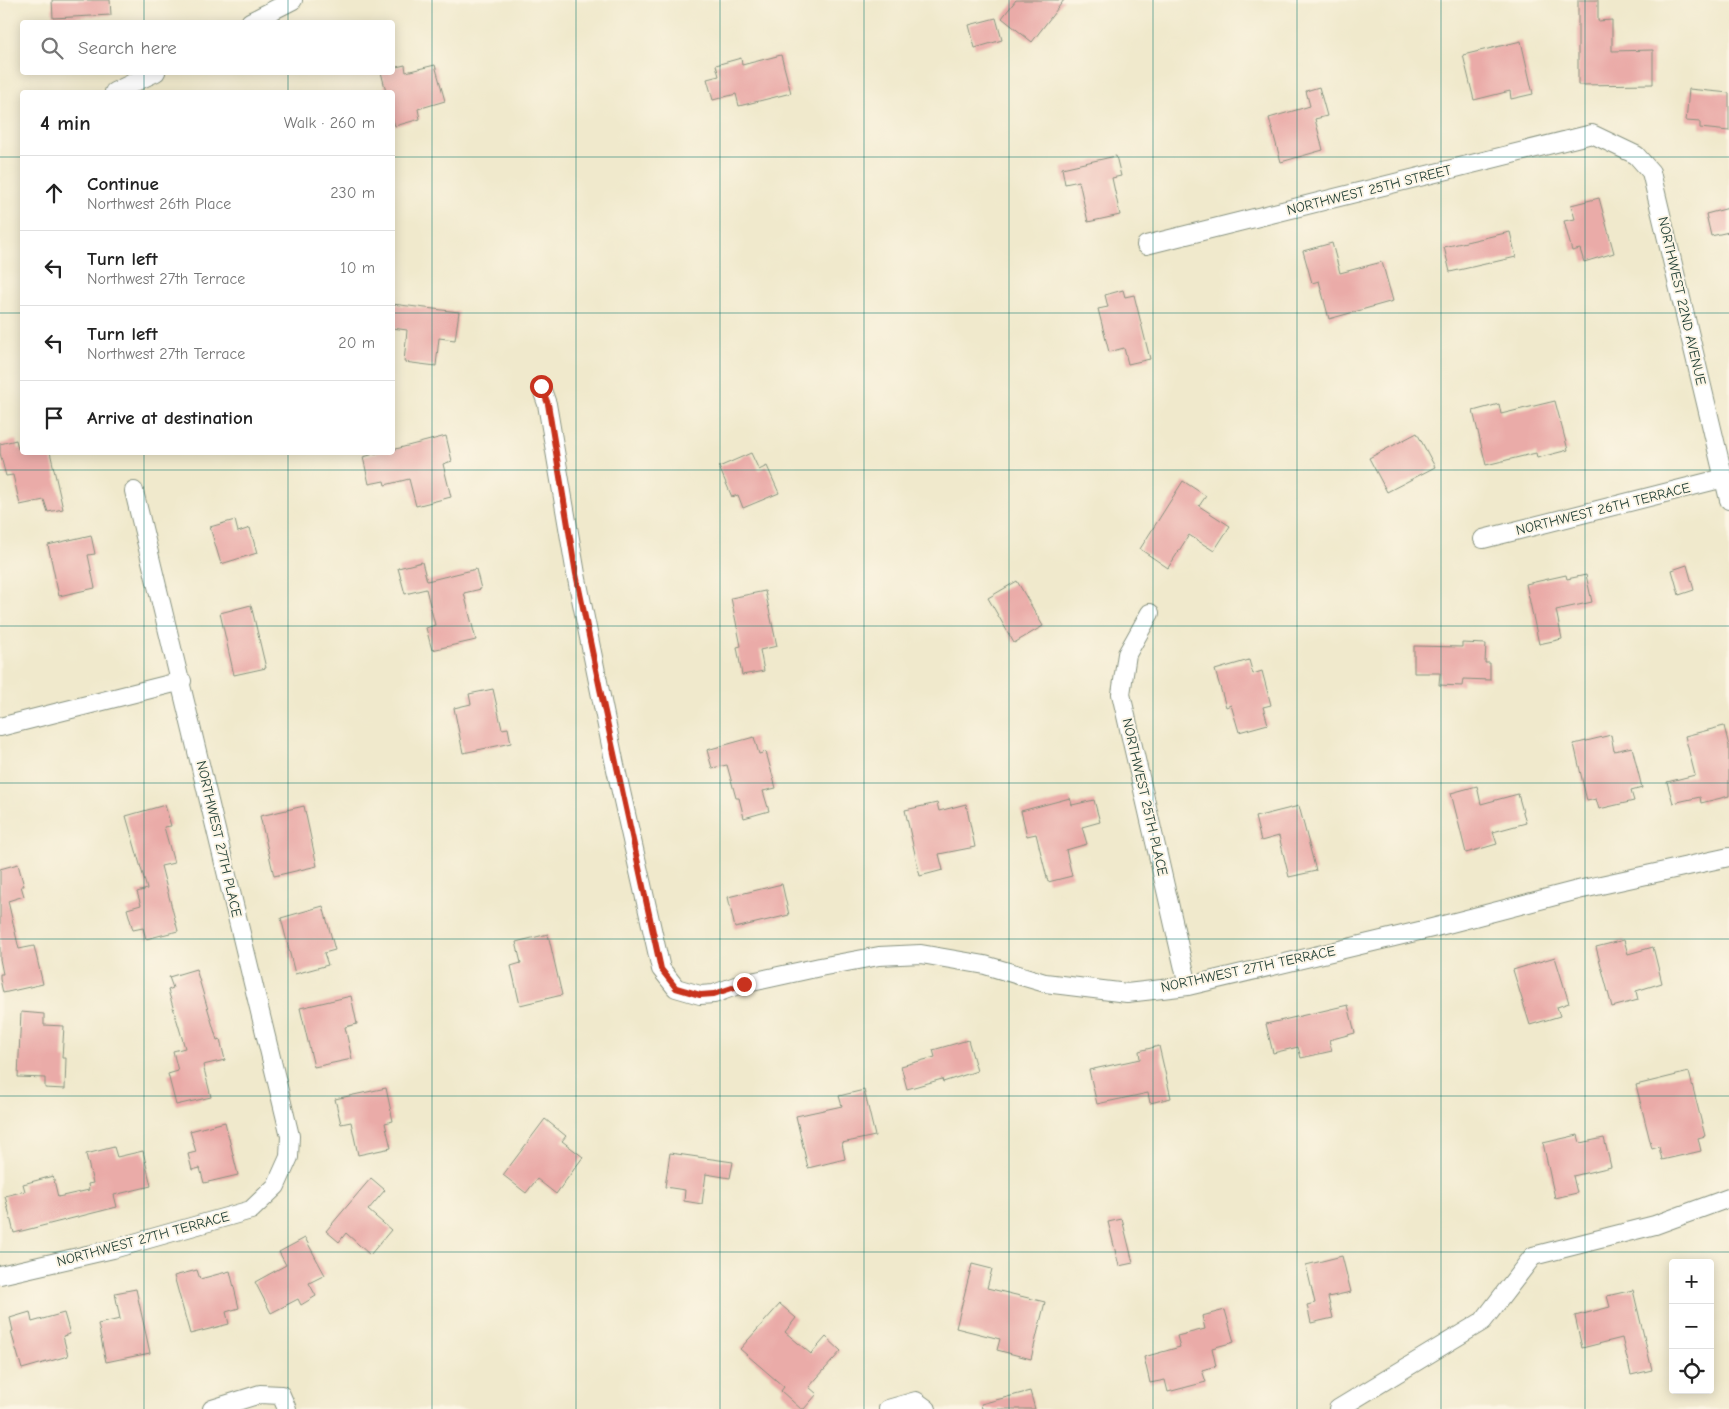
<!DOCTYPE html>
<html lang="en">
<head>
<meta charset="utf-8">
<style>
	:root { --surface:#fff; --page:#f6f6f6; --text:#222; --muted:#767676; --line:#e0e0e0 }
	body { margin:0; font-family:"Comic Neue",sans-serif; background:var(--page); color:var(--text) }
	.controls { position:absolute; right:15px; bottom:15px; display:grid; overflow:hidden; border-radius:5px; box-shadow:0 2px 12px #0003 }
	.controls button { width:45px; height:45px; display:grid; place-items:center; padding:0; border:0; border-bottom:1px solid var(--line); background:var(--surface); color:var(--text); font:25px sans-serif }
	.stop { position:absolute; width:15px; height:15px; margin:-11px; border:4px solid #c8321e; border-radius:50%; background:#fff }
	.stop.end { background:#c8321e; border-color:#fff; box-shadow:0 1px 5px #0008 }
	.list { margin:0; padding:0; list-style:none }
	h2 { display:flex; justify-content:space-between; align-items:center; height:65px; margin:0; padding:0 20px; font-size:21px }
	h2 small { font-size:16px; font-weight:400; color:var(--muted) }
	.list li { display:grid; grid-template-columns:32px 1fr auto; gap:15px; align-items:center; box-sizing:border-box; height:75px; padding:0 20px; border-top:1px solid var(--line) }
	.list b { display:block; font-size:19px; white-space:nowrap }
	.list p { margin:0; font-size:16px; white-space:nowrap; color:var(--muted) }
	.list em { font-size:16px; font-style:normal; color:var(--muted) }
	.icon { flex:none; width:28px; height:28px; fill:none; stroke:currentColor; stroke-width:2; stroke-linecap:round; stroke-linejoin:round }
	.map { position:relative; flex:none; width:1729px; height:1409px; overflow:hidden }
	.search { position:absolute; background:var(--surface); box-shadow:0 2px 12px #0003; left:20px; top:20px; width:375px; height:55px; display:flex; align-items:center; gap:12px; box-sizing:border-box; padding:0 18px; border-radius:5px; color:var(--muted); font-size:19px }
	.panel { position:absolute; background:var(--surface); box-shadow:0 2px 12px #0003; left:20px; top:90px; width:375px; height:365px; border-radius:5px }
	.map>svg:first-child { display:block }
</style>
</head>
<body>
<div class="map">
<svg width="1729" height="1409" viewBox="0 0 1729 1409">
	<rect width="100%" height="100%" fill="#fcf5e5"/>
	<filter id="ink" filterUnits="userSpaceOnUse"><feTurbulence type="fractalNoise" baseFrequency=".02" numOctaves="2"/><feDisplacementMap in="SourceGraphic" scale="10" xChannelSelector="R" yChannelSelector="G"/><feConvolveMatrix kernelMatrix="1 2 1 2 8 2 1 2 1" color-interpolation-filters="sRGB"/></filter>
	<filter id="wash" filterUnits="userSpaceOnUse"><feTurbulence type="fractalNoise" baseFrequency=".0096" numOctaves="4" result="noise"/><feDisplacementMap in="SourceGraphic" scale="20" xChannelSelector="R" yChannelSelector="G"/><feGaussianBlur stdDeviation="1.12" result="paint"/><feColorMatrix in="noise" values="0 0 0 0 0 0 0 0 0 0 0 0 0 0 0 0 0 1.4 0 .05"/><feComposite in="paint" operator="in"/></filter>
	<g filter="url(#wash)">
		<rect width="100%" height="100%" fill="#f0e9cc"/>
		<g id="blocks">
			<path fill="#eaaba8" d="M52,0H110L111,15L53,18Z
				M1016,0H1064L1032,42L1002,18Z
				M1578,0H1598V21L1612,20V51L1653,50V84L1578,85Z
				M996,18L1002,40L975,48L969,25Z
				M1521,41L1533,94L1511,99L1510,91L1474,100L1463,55Z
				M781,55L791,93L739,106L736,94L713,100L707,79L719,76L716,65L741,58L742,65Z
				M405,65L406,72L435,65L445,101L418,109L420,119L395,126L392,117V92H386L381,72H392V68Z
				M1319,87L1327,116L1315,119L1323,150L1281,162L1269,118L1310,106L1306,91Z
				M1689,89L1729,93V131L1700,128V122L1686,121Z
				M1116,156L1121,176L1112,178L1120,215L1088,222L1079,181L1065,184L1062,168Z
				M1599,198L1614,253L1584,262L1580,249L1572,251L1564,221L1575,219L1571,205Z
				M1729,208V232L1711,236L1706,214Z
				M1510,232L1516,257L1450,272L1444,247Z
				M1332,243L1340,273L1382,262L1393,301L1329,319L1319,281L1312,283L1303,251Z
				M1123,290L1125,297L1134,295L1150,359L1128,364L1124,348L1109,352L1098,309L1108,307L1105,295Z
				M392,304L459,312L455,340L439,338L436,366L404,362L407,330L392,328Z
				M1555,401L1568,450L1537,458L1536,453L1486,465L1473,411L1499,404L1501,414Z
				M1417,433L1435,467L1387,492L1369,458Z
				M446,436L452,461L443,464L451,497L416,506L409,479L385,485L384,481L369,484L363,457L382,452H392V450Z
				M16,440L18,449L22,448V452H50L63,509L48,512L44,500L20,505L13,475L6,476L0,453V444Z
				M751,453L759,470L767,466L779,493L743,508L738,495L732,497L719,467Z
				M1183,481L1206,496L1199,506L1230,526L1214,551L1189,535L1168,568L1140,549Z
				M235,520L238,532L250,528L257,553L221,564L210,527Z
				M91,535L95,554L88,555L95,588L59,596L48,545Z
				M422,562L427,581L476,569L481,589L464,593L476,640L432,650L426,628L435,625L426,589L405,594L398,568Z
				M1687,565L1694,590L1679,595L1672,570Z
				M1566,575L1567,579L1586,575L1592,602L1556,610L1562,639L1539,644L1526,584Z
				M1017,581L1043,626L1014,643L988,598Z
				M765,591L777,646L760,650L764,671L742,675L737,647L741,646L731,598Z
				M251,605L266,668L234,675L220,613Z
				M1462,643L1486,644L1485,663H1490V680L1463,679L1462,686L1439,685L1440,673H1414V646L1462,647Z
				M1249,660L1253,674L1262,671L1271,705L1263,707L1268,724L1239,732L1231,705L1226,707L1215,670Z
				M493,689L502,729L508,728L511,743L463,753L454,708L471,704L469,694Z
				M1724,726L1729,746V796L1701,803L1700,797L1673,803L1667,782L1695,775L1685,736Z
				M1611,735L1614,751L1632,747L1642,788L1631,791L1634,801L1599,809L1596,799L1587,801L1574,744Z
				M754,737L759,754L766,752L776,788L763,791L769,811L744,818L739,798H736L727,765L712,768L707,750Z
				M1477,786L1481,804L1518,794L1526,823L1493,832L1497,844L1466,853L1451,793Z
				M1070,798L1072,805L1094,800L1100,822L1082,827L1087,844L1066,850L1072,876L1048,882L1036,834L1027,836L1021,811Z
				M937,803L939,811L966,804L975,847L939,854L943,870L920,876L905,810Z
				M165,805L171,826L164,827L174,863L161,866L178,931L146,939L143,928L133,930L127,909L141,905L137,892L147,889L126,816Z
				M304,806L317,866L274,876L260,816Z
				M1299,806L1316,871L1289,877L1279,836L1261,841L1255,817Z
				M18,864L24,886H21L24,896L8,901L19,949L34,946L43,984L3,993L0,979V974H3L0,959V869Z
				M782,884L789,915L735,928L728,897Z
				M323,906L335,950L324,953L328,965L295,974L281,918Z
				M548,934L562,995L520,1005L511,966L521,963L516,942Z
				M1624,940L1628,954L1653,947L1662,983L1636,991L1638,1000L1612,1007L1596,947Z
				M1555,957L1569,1003L1557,1007L1560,1016L1530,1025L1513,970Z
				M196,969L217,1040L220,1039L225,1060L203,1065L211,1097L176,1105L168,1074L178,1071L173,1051L185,1048L168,990L173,988L169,977Z
				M351,996L357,1024L345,1027L352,1059L314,1067L300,1008Z
				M1348,1005L1355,1033L1329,1040L1332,1051L1301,1058L1298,1047L1273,1053L1266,1024Z
				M21,1012L44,1014V1025L64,1026L62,1058H66L65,1089L45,1088V1078L18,1077Z
				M968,1040L977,1071L943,1082L942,1079L907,1089L901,1066L935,1057L933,1050Z
				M1159,1046L1171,1098L1150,1103L1148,1093L1097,1104L1089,1070L1140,1059L1139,1051Z
				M1689,1072L1705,1136L1698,1138L1701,1151L1662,1160L1659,1147L1652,1149L1636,1085Z
				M386,1088L393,1121L385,1123L391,1148L358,1155L351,1122L341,1124L335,1099Z
				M864,1090L875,1136L842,1143L845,1159L808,1168L796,1116L842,1106L839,1096Z
				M545,1119L566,1136L562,1141L583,1157L556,1194L537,1179L526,1193L503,1175Z
				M225,1122L238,1175L204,1183L200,1168L192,1170L188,1154L196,1152L190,1131Z
				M1578,1135L1580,1143L1604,1138L1611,1167L1573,1176L1577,1193L1555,1198L1543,1143Z
				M114,1147L117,1157L143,1151L151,1186L114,1195L117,1207L14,1233L5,1196L25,1191L23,1184L53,1176L58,1197L89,1190L88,1184L93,1183L86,1154Z
				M670,1153L733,1162L730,1178L706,1174L702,1204L684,1201L685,1190L665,1187Z
				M371,1178L385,1190L368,1210L391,1230L370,1255L346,1233L339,1242L326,1231Z
				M1122,1219L1133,1263L1119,1266L1108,1222Z
				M305,1238L325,1275L309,1283L316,1296L301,1305L298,1299L271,1313L255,1282L286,1265L279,1252Z
				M1342,1256L1351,1292L1328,1297L1333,1318L1311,1323L1307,1305L1315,1303L1306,1265Z
				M972,1264L992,1269L987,1288L1045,1302L1031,1359L997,1350L1000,1339L956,1328Z
				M197,1270L200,1279L230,1271L239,1308L226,1312L229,1324L190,1334L174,1276Z
				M136,1289L150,1353L106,1362L98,1324L120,1319L115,1293Z
				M1633,1290L1652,1370L1631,1375L1622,1338L1582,1348L1575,1316L1610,1307L1607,1296Z
				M780,1304L796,1318L785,1332L811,1354L826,1337L841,1351L809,1387L817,1394L804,1409H801L781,1391L784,1387L740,1349Z
				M1225,1310L1234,1342L1212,1348L1216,1366L1202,1370L1206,1382L1168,1392L1165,1380L1150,1383L1144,1357L1180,1347L1177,1336L1205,1329L1202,1316Z
				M30,1312L32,1322L64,1313L70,1334L63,1336L68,1356L22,1369L11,1332L13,1331L10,1318Z
				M1030,1391L1035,1409H982L981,1404Z"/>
		</g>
	</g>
	<g filter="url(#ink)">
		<use href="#blocks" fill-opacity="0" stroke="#889380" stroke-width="1"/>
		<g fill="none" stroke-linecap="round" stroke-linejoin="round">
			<g stroke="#889380" stroke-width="20">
				<path id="minor" d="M250,22L293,0
					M114,92L156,72
					M1146,245L1592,134L1636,155L1651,172L1729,500
					M541,387L547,404L576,574L615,765L661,969L676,988L700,995L714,994L738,985L820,967L879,956L921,954L985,965L1045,983L1127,993L1188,986L1432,928L1578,890L1729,857
					M1483,539L1724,478
					M1150,613L1127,654L1121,694L1188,986
					M0,727L182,681
					M0,1275L113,1249L251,1210L276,1186L289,1157L290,1136L134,491
					M212,1409L260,1394L281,1395L287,1409
					M888,1409L916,1401L927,1409
					M1338,1409L1483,1321L1533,1256L1655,1225L1729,1198"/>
			</g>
			<use href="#minor" stroke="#fff" stroke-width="18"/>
		</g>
	</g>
	<g fill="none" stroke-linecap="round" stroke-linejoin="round" filter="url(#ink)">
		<path stroke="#c8321e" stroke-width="6" d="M541,386L548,404L576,574L600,689L661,969L676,988L700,995L714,994L744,984"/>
	</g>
	<path fill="none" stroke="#0f766e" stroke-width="1" stroke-opacity="0.55" d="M144,0V22M288,0V22M432,0V1409M576,0V1409M720,0V1409M864,0V1409M1009,0V1409M1153,0V1409M1297,0V1409M1441,0V1409M1585,0V1409M144,72V92M288,72V92M0,157H22M392,157H1729M0,313H22M392,313H1729M144,452V1409M288,452V1409M0,470H1729M0,626H1729M0,783H1729M0,939H1729M0,1096H1729M0,1252H1729"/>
	<g text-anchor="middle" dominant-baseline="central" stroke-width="4" stroke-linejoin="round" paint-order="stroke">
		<g font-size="14" fill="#1f3d34" stroke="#fcf5e5">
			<text transform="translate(1369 190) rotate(-14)">NORTHWEST 25TH STREET</text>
			<text transform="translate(1682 301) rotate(77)">NORTHWEST 22ND AVENUE</text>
			<text transform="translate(1603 509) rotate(-14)">NORTHWEST 26TH TERRACE</text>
			<text transform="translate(1145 797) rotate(77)">NORTHWEST 25TH PLACE</text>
			<text transform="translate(219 839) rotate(77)">NORTHWEST 27TH PLACE</text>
			<text transform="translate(1248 969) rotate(-12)">NORTHWEST 27TH TERRACE</text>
			<text transform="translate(143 1239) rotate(-15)">NORTHWEST 27TH TERRACE</text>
		</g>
	</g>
</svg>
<div class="controls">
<button>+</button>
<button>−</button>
<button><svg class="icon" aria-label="locate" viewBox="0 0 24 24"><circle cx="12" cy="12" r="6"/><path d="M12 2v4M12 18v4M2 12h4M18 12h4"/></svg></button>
</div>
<div class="stop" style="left:541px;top:386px"></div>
<div class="stop end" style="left:744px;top:984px"></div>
<div class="search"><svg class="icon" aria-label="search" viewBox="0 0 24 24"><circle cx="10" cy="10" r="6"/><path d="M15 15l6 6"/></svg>Search here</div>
<section class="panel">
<h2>4 min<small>Walk · 260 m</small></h2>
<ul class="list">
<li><svg class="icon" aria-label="ahead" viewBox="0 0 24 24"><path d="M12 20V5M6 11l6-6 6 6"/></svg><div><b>Continue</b><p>Northwest 26th Place</p></div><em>230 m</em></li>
<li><svg class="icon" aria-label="left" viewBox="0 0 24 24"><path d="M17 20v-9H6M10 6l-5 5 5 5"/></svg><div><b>Turn left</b><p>Northwest 27th Terrace</p></div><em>10 m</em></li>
<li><svg class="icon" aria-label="left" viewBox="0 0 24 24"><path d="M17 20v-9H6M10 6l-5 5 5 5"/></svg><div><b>Turn left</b><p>Northwest 27th Terrace</p></div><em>20 m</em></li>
<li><svg class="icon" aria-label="arrive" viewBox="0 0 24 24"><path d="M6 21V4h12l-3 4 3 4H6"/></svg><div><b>Arrive at destination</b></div></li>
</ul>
</section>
</div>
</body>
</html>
